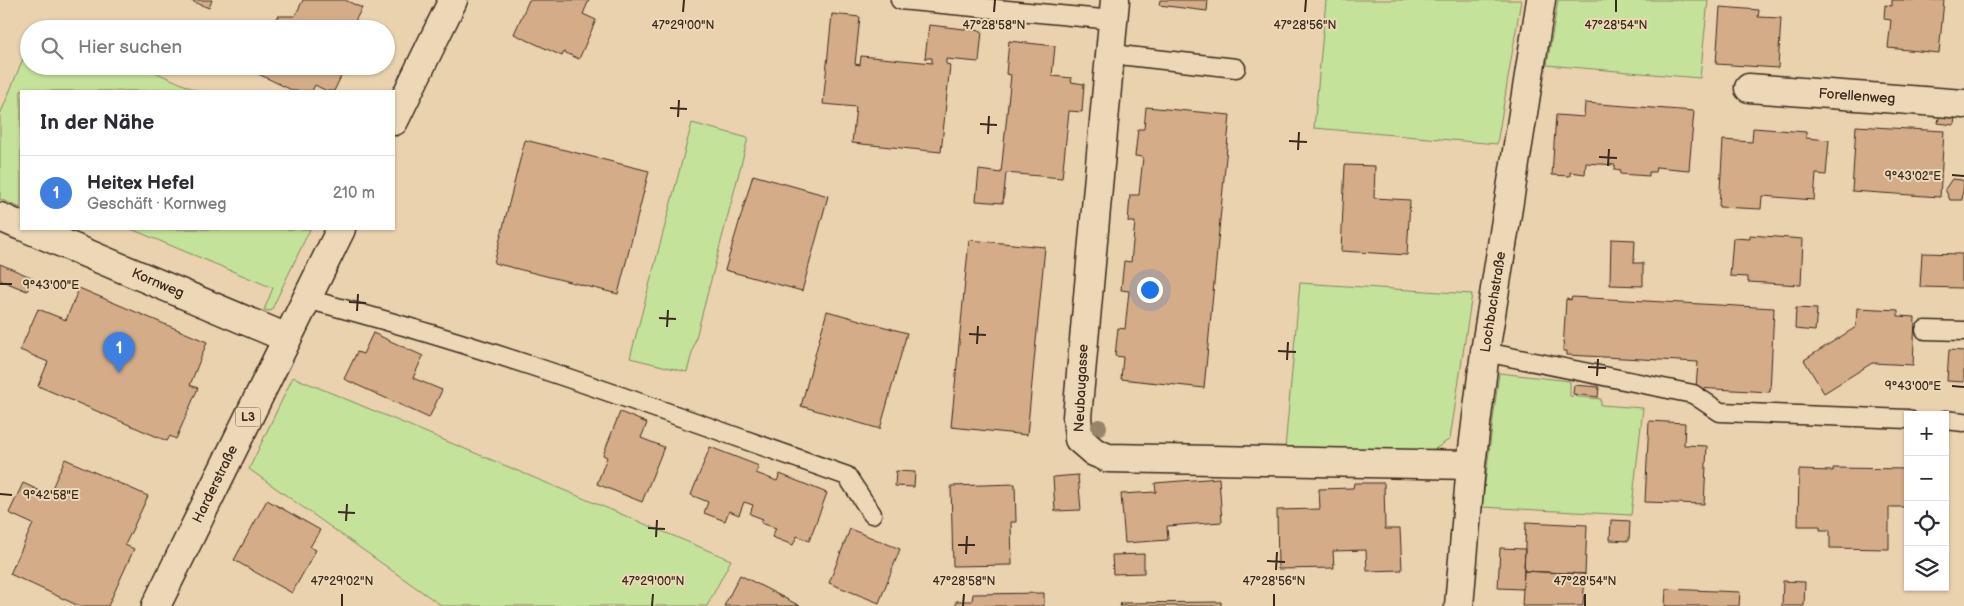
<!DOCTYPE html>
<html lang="de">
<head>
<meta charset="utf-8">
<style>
	:root { --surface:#fff; --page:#f2f2f3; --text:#2b2b33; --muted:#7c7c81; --line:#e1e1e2; --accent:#7c3aed }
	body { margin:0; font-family:"Balsamiq Sans",sans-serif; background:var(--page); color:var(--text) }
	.controls { position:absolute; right:15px; bottom:15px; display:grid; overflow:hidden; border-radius:0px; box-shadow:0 1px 4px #0004 }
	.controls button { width:45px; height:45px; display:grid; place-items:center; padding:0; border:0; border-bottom:1px solid var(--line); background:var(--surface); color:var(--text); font:25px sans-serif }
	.you { position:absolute; left:1149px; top:289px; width:18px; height:18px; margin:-12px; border:4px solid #fff; border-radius:50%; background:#1a73e8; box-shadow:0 0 0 8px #1a73e833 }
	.badge { display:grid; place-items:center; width:32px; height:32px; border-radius:50%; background:var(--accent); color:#fff; font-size:16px; font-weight:700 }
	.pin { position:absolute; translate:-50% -41px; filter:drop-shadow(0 1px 2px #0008) }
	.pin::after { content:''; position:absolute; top:26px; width:18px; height:15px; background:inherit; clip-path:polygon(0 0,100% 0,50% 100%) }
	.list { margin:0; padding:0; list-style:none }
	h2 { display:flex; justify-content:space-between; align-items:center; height:65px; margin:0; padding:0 20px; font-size:21px }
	h2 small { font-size:16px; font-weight:400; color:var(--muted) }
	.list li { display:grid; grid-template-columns:32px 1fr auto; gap:15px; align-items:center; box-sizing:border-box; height:75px; padding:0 20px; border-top:1px solid var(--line) }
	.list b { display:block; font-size:19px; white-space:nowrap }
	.list p { margin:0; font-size:16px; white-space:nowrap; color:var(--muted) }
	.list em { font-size:16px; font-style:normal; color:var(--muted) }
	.icon { flex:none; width:28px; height:28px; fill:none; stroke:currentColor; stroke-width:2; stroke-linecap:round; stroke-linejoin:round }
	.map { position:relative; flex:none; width:1964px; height:606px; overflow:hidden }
	.search { position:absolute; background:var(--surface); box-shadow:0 1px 4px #0004; left:20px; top:20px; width:375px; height:55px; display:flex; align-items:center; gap:12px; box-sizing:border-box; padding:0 18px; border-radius:28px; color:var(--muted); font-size:19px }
	.panel { position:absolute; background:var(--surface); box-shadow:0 1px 4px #0004; left:20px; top:90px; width:375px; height:140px; border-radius:0px }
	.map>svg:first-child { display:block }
</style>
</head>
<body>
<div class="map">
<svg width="1964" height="606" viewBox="0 0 1964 606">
	<rect width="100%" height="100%" fill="#ead2af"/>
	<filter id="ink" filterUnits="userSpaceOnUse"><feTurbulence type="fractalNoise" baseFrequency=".02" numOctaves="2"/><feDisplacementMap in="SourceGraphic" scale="10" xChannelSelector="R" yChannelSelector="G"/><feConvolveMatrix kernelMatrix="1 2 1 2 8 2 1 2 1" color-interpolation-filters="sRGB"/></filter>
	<g filter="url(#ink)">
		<path fill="#c5e29a" stroke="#80865c" d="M1326,0H1521L1497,144L1314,128Z
			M1558,0H1708L1700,78L1547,65Z
			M29,44V66H141L198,91H21V208L0,199V115Z
			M692,123L748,138L687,372L630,358Z
			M131,229H310L271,311L264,310L273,288Z
			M1300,283L1472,294L1450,439L1435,449L1365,453L1285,448Z
			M1499,373L1570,381V396L1601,399V405L1643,408L1631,515L1482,507Z
			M293,377L731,560L707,606H442L249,469Z"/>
		<path fill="#d4ad88" stroke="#3b2a1e" d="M189,0H212L209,8Z
			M303,0H345L362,8L355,21L365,26L364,29H272L278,16H295Z
			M529,0H589L583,14L596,20L579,59L564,52L562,56L514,34Z
			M1160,0H1208L1207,11L1159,5Z
			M1892,0H1944L1939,53L1888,48L1891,20L1884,19L1885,5L1892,6Z
			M1720,7L1759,10L1758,17L1781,18L1778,68L1716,64Z
			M832,14L860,17L855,64L860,65L861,56L932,63V58H925L929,25L982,31L979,62L946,59V64L950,65L941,152L852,143L856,107L823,104Z
			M1009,41L1055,46L1052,76L1072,78L1071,82L1084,84L1082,112L1069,111L1062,178L1006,173L1003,203L976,201L979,170L1001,173L1011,75L1006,74Z
			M254,66H346L334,91H327L315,85L312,91H294L252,71Z
			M1585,103L1694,111L1689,170L1656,167L1655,172H1649V176L1620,174L1621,171L1615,170V165L1586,163L1585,174L1570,172V176L1552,175L1556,115L1584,117Z
			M1146,107L1230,115L1204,388L1121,379L1123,357L1115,356L1118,328L1125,329L1129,291L1121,290L1124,261L1131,262L1135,222H1128L1130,195H1139L1143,157L1135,156L1138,129H1144Z
			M1940,113L1955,115L1954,125L1938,123Z
			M1856,126L1944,131L1940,197L1852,191Z
			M1753,128L1806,132V138L1829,140L1826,175L1816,174L1814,200L1762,196L1761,209L1719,207L1723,140L1752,142Z
			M525,140L649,171L618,294L494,263Z
			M1345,165L1375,166L1374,198L1410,200L1407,255L1341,251Z
			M753,175L828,196L802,291L725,270Z
			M1952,179L1962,180L1964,183L1962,200H1950L1945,189Z
			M1750,235L1803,239L1801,285L1748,282V277L1730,276L1733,238L1750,239Z
			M1611,239L1635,240L1634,263H1643V286L1610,285Z
			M969,240L1045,247L1027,435L951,427Z
			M1922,253L1962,254V288L1920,287Z
			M0,264L33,278L27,291L0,280Z
			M79,288L207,342L190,385L198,388L176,439L170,436L167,441L38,386L48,362L20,350L38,309L66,320Z
			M1572,297L1774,308L1770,392L1696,388L1698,362L1567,355V351H1563L1566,299L1571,300Z
			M1796,308L1817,309L1815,331L1795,329Z
			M1857,308L1898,310V316L1915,317L1913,365L1872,363L1824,393L1804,360L1856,327Z
			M827,311L907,333L880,429L801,406Z
			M373,333L423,356L413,378L442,390L429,418L344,379L357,352L363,354Z
			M1949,350L1964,351V382L1947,381Z
			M1574,385L1599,387L1598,397L1573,394Z
			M620,412L647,423L641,438L664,447L642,502L597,484L607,457L603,455Z
			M1649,421L1685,423L1684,445L1707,446L1704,504L1645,502Z
			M710,447L759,466L756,473L777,481L780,474L827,493L809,541L797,536L793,545L772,537L776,528L761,523L763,519L750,514L753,505L744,502L739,515L729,511L725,521L704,513L708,502L691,495Z
			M65,459L148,496L125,545L134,549L108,606H79L10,574L33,524L9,513L23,483L49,495Z
			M1833,468L1908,469V507H1889V549L1830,548V530H1820V526H1798L1799,470L1833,471Z
			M896,471L915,472L914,487L895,486Z
			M1078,475L1081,510L1055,511L1053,477Z
			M1219,478L1222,522L1167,526L1168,540L1125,543L1121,494L1156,492L1155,483Z
			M1354,483H1384L1385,529H1400L1402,570L1367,571L1366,550L1333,551L1334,568L1278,569L1277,510L1320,509L1319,489L1353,488Z
			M1015,484L1016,522H1011L1012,565L953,566L951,486Z
			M267,500L320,530L310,547L316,550L292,593L234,560Z
			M1611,520L1630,521L1629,541L1610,540Z
			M1526,522L1587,525L1585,574L1524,571Z
			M850,529L900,549L879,603L829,583Z
			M1500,548L1525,549L1523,589L1498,588Z
			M1144,554V573L1113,574L1112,555Z
			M1524,571L1585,574L1583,606H1522Z
			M740,575L800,606H724Z
			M1783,581L1805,582L1804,606H1782Z
			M1666,589L1740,592L1739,606H1665Z
			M1044,593V606H956V601H972L973,594Z
			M1221,602V606H1120L1121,603Z"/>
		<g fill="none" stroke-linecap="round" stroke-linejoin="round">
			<g stroke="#3b2a1e" stroke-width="21">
				<path id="service" d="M900,0L1113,20
					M1110,54L1236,68
					M306,299C490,346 668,413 847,476L872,514
					M1925,330L1964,331
					M1485,352L1693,394L1720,412L1908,419
					M1945,420L1964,422"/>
			</g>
			<g stroke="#3b2a1e" stroke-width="31">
				<path id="minor" d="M1115,0L1077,417L1079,439L1094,452L1108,458L1471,465
					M1749,88L1964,104
					M0,217L21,226
					M29,229L287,338
					M1459,606L1471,465L1485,352L1541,0"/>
			</g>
			<g stroke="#3b2a1e" stroke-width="31">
				<path id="primary" d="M394,121L453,0
					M156,606L341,229"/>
			</g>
			<use href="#service" stroke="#ecd8b6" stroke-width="18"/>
			<use href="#minor" stroke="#ecd8b6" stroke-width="28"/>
			<use href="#primary" stroke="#ecd8b6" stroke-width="28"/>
		</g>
		<circle fill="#95856a" cx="1099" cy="427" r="8"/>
	</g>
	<path fill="none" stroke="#3b2a1e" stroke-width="2" d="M683,12L684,0M994,12L995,0M1305,12L1306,0M1616,12V0M670,108L687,109M678,117L679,100M980,124L997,125M988,134L989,116M1289,141L1307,142M1298,150L1299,132M1599,157L1617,158M1608,166L1609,149M1952,175L1964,176M0,284H12M349,302L366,303M357,311L358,294M659,318L676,319M667,327L668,310M969,334L986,335M977,344L978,326M1278,351L1296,352M1287,360L1288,342M1588,367L1606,368M1597,376L1598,359M1952,386L1964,387M0,494L12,495M338,512L355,513M346,521L347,504M648,528L665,529M656,537L657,520M958,545H975M966,554L967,536M1267,561L1285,562M1276,570L1277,552M342,606V594M652,606L653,594M963,606L964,594M1274,606V594M1585,606V594"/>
	<g text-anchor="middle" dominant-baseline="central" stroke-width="4" stroke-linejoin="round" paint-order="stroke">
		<rect fill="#ecd8b6" stroke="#705e4c" stroke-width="1" x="235.5" y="407.5" width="25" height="19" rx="4"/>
		<g font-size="12" font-weight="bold" fill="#3b2a1e">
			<text x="248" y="417">L3</text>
		</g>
		<g font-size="14" fill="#3b2a1e" stroke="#ecd8b6">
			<text transform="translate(1857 96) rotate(4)">Forellenweg</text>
			<text transform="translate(158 283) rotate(23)">Kornweg</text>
			<text transform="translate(1493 302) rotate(-81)">Lochbachstraße</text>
			<text transform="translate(1081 388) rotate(-87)">Neubaugasse</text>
			<text transform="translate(215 484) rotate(-64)">Harderstraße</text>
		</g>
	</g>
	<g font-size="12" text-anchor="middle" fill="#3b2a1e" stroke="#ecd8b6" stroke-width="4" stroke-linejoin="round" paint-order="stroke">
		<text x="683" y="29">47°29'00"N</text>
		<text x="994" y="29">47°28'58"N</text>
		<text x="1305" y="29">47°28'56"N</text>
		<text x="1616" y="29">47°28'54"N</text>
		<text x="1913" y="180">9°43'02"E</text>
		<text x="51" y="289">9°43'00"E</text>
		<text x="1913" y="390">9°43'00"E</text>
		<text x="51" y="499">9°42'58"E</text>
		<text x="342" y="585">47°29'02"N</text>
		<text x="653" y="585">47°29'00"N</text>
		<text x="964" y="585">47°28'58"N</text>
		<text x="1274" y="585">47°28'56"N</text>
		<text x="1585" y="585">47°28'54"N</text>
	</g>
</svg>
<div class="controls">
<button>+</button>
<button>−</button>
<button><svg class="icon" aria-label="locate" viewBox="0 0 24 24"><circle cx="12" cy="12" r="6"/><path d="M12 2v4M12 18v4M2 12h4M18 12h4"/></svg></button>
<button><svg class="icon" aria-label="layers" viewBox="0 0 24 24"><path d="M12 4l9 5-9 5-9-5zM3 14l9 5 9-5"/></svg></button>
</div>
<div class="you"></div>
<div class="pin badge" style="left:119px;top:373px;background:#3f7fe0">1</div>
<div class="search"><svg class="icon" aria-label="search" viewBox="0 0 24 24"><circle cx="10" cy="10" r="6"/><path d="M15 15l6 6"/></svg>Hier suchen</div>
<section class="panel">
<h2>In der Nähe<small></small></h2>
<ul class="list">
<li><span class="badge" style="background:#3f7fe0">1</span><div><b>Heitex Hefel</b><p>Geschäft · Kornweg</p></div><em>210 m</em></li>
</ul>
</section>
</div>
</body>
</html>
